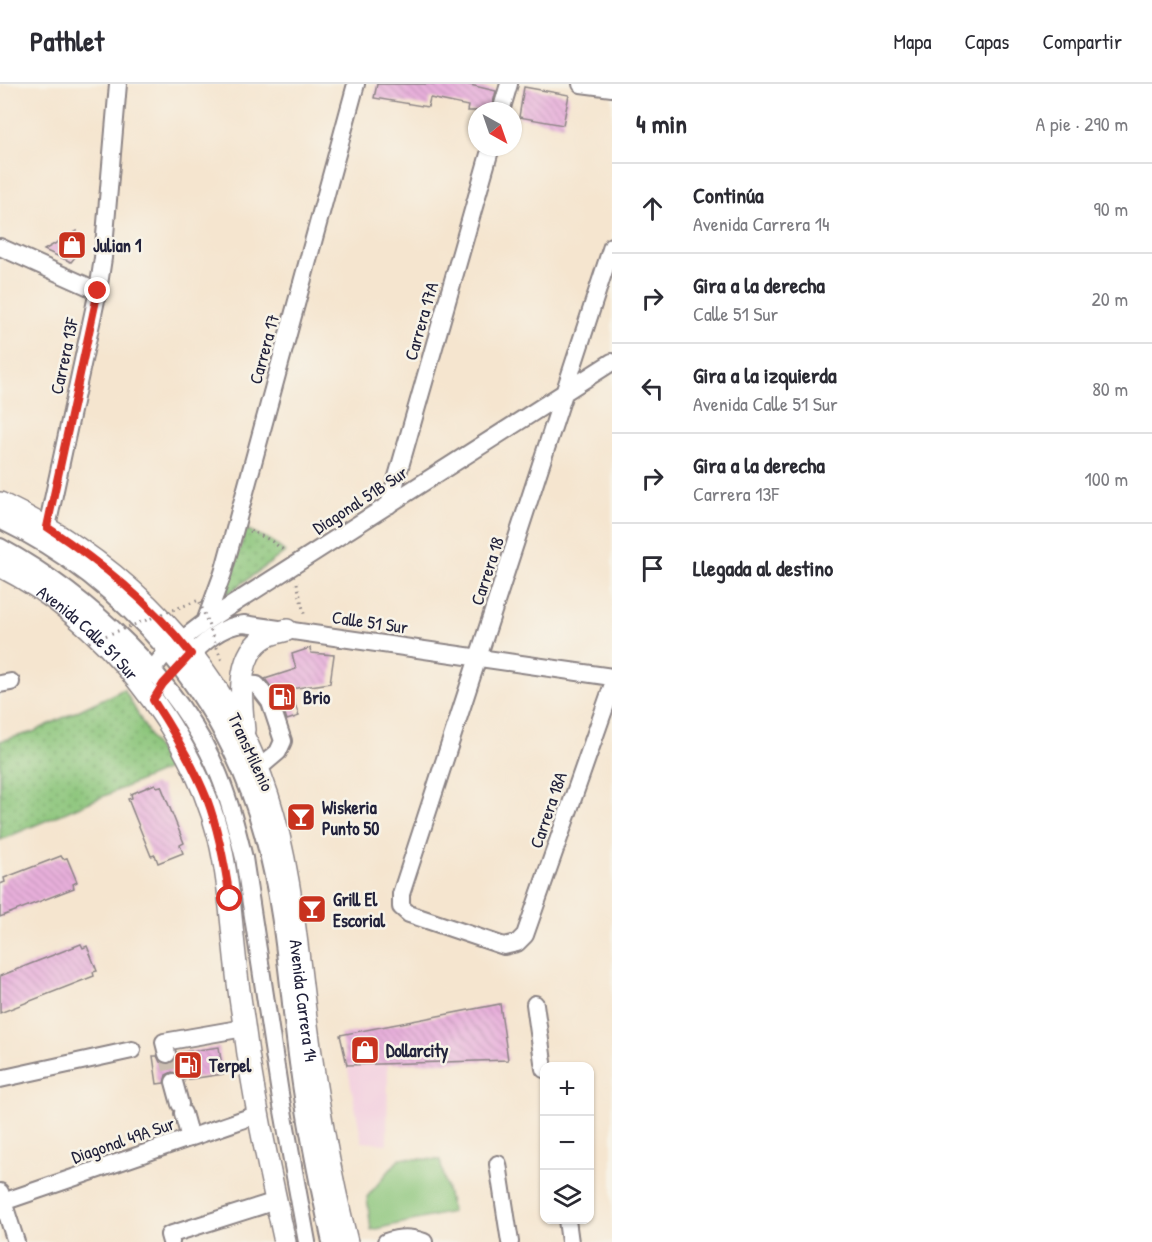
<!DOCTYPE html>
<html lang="es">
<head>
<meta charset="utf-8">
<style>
	:root { --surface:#fff; --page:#f7f7f7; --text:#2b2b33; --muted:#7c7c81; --line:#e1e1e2 }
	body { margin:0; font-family:"Patrick Hand",sans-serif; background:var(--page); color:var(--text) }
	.controls { position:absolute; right:18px; bottom:18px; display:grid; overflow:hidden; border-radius:12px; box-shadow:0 2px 4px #0004 }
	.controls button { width:54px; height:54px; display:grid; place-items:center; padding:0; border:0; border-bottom:2px solid var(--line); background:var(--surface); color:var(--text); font:30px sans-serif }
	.compass { position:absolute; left:468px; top:18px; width:54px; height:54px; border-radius:50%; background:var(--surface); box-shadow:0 2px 4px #0004; rotate:140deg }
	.stop { position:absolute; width:18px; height:18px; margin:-14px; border:4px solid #d93025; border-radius:50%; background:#fff }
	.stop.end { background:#d93025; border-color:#fff; box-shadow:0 2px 6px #0008 }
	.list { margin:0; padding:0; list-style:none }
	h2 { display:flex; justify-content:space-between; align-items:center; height:78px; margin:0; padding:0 24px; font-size:26px }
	h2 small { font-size:20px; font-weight:400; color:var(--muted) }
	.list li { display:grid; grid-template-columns:39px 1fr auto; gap:18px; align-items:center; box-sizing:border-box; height:90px; padding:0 24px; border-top:2px solid var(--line) }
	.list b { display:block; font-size:22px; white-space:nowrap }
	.list p { margin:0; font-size:20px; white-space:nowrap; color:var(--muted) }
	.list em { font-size:20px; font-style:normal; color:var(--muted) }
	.icon { flex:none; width:33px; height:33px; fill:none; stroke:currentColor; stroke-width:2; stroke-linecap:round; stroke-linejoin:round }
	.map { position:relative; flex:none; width:612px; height:1158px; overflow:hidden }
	header { display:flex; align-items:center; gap:36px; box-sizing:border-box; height:84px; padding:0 30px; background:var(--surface); border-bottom:2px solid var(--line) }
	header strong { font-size:28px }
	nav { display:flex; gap:33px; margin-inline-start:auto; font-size:21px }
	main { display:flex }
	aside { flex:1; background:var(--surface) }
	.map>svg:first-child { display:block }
</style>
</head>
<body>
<header>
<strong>Pathlet</strong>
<nav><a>Mapa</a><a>Capas</a><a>Compartir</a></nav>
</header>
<main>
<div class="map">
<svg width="612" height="1158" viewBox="0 0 612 1158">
	<defs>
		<pattern id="grass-dots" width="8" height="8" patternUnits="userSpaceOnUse" patternTransform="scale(1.5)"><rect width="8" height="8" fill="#8bc57a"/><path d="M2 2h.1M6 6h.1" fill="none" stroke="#71a065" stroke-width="1.8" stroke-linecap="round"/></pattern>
		<pattern id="building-back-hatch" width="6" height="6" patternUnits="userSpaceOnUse" patternTransform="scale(1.5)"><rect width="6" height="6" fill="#e7afda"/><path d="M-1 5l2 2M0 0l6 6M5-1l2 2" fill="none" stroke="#c696bc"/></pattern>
	</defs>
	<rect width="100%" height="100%" fill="#f7f3e8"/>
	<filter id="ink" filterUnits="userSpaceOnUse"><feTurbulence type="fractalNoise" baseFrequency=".0167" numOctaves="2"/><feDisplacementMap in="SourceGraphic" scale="12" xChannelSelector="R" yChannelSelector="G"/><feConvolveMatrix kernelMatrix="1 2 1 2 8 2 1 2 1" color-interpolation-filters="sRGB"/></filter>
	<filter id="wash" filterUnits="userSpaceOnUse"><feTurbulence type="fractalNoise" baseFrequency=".008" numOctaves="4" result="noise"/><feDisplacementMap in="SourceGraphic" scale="24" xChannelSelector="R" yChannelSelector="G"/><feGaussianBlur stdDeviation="1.35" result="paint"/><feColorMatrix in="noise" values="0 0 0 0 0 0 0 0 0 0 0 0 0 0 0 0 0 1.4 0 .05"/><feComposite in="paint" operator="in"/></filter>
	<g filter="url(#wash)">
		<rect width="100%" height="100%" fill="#f5e5cf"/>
		<path fill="#f3cfdf" d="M388,980L387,1060L362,1058L347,981Z"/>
		<path fill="url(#grass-dots)" stroke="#56745a" stroke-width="1.5" d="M246,445L270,456L285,468L226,511Z
			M124,605L168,685L0,756V657L33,648Z"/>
		<path fill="#8bc57a" stroke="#56745a" stroke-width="1.5" d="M400,1074L440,1076L452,1128L371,1146L367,1113Z"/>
		<g id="blocks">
			<path fill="url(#building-back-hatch)" d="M377,0H466L496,7L491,27H467L468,22L430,14L428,23L374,14Z
				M524,3L569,11L563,41L519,33Z
				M77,147L76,172L71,178L44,166Z
				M310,564L311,569L334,571L330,599L290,605L299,632L287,636L280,614L265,595L296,585L292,570Z
				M155,700L157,703L161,702L184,759L180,761L183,769L158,779L155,771L151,772L128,715L132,714L131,710Z
				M61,772L63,775L67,774L77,798L73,800L74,804L0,833V800L5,798L4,794Z
				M81,860L83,864L87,862L97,887L93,888L94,892L0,929V892Z
				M500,920L508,976L347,981L340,951Z
				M219,963L223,990L184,996L181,990L172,988L166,991L164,999L157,1000L153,972H157L160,978L169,980L175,977L177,969Z"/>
		</g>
	</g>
	<g filter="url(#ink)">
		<use href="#blocks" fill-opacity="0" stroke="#8c8485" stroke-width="1.5"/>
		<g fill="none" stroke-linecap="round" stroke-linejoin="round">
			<path stroke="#cbbeb1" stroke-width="16" stroke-dasharray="16 8" stroke-linecap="butt" d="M167,970L174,998"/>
			<g stroke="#8c8485" stroke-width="20">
				<path id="minor" d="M581,0L612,4
					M501,27L509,0
					M612,162L401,810V823L409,830L504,862L517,859L525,851L612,603
					M0,163L98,207
					M389,421L491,63
					M0,436C127,497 226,614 263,750C284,825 288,903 298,979C306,1039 318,1099 331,1158
					M47,443L98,207L103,174L118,0
					M0,463C89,512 179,595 219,691C230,718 237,746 244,774L281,1016L307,1158
					M205,538L223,489L356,0
					M183,579C199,563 220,541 244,540L612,593
					M145,595L167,567L205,538L612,278
					M0,600L11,598
					M242,600L257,601L270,618L283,657L278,668L258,685
					M535,920L544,985
					M167,970L164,958L244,944
					M0,995L132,966
					M174,998L180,1020
					M183,1029L190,1054
					M498,1080L510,1158
					M0,1108L16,1158
					M0,1119L259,1030
					M567,1136L570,1158
					M171,1158L169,1151L276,1117
					M386,1158C400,1153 410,1153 424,1158"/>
			</g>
			<g stroke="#8c8485" stroke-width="24">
				<g id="major">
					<path id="s1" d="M0,419C123,478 225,580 268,712C290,780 296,855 305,926C315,1004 328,1082 347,1158"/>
					<path id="s2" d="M0,482C103,534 190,643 219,754C229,796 231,838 236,881C238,903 242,926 245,948C254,1019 270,1088 285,1158"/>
					<path d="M244,646C241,619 236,575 261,556C268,550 278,549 287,546"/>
				</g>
			</g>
			<path stroke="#8c8485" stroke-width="3" stroke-dasharray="1.5 4.5" stroke-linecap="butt" d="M250,447L270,456L286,468
				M297,499L305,534"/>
			<use href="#minor" stroke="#fff" stroke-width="16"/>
			<use href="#major" stroke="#fff" stroke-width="21"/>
			<path stroke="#8c8485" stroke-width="3" stroke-dasharray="1.5 4.5" stroke-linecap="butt" d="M89,558L199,516L222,577"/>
		</g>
	</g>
	<g fill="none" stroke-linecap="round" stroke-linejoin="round" filter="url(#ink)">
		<path stroke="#d93025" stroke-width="8" d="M98,207L47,443C101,479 150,518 191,570L163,600L153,616C174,648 193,680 207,715C219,747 225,781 230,815"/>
	</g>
	<defs>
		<g id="shop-square" transform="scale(1.5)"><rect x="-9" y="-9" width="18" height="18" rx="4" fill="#c8321e" stroke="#f7f3e8"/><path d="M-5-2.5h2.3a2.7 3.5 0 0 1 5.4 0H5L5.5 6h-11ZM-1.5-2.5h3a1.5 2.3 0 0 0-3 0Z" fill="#fff"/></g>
		<g id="fuel-square" transform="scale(1.5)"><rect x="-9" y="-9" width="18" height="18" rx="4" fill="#c8321e" stroke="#f7f3e8"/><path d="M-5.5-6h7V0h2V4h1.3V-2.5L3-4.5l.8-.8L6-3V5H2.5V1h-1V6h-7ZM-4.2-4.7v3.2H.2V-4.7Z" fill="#fff"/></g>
		<g id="bar-square" transform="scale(1.5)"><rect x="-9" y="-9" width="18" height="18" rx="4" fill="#c8321e" stroke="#f7f3e8"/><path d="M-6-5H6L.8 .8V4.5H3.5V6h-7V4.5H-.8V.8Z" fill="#fff"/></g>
	</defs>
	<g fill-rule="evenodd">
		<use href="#shop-square" x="72" y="161"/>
		<use href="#fuel-square" x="282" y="613"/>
		<use href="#bar-square" x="301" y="733"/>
		<use href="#bar-square" x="312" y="825"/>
		<use href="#shop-square" x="365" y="966"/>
		<use href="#fuel-square" x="188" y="981"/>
	</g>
	<g text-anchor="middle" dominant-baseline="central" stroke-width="5" stroke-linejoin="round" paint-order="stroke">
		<g font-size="18" font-weight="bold" fill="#22223b" stroke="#f7f3e8" text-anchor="start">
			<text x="93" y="161">Julian 1</text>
			<text x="303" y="613">Brio</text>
			<text x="322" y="723">Wiskeria<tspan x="322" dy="21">Punto 50</tspan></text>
			<text x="333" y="815">Grill El<tspan x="333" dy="21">Escorial</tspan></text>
			<text x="386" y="966">Dollarcity</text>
			<text x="209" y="981">Terpel</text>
		</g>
		<g font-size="18" fill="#22223b" stroke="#f7f3e8">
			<text transform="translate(421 237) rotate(-74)">Carrera 17A</text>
			<text transform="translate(264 265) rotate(-75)">Carrera 17</text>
			<text transform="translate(64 272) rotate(-78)">Carrera 13F</text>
			<text transform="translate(360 416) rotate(-33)">Diagonal 51B Sur</text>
			<text transform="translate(487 487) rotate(-72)">Carrera 18</text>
			<text transform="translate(370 538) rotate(8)">Calle 51 Sur</text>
			<text stroke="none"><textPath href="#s2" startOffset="111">Avenida Calle 51 Sur</textPath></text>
			<text transform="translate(251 668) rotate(65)">TransMilenio</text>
			<text transform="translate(548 726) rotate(-71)">Carrera 18A</text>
			<text stroke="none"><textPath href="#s1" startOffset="616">Avenida Carrera 14</textPath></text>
			<text transform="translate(123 1056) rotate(-19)">Diagonal 49A Sur</text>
		</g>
	</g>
</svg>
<div class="controls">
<button>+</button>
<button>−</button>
<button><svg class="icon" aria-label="layers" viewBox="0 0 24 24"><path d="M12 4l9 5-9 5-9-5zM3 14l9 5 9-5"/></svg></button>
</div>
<svg class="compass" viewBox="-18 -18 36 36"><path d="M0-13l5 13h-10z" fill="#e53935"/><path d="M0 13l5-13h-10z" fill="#7c7c81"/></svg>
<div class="stop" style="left:230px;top:815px"></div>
<div class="stop end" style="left:98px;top:207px"></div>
</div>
<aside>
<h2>4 min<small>A pie · 290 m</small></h2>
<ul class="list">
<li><svg class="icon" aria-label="ahead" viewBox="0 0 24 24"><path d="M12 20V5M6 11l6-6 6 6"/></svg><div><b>Continúa</b><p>Avenida Carrera 14</p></div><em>90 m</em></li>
<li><svg class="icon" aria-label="right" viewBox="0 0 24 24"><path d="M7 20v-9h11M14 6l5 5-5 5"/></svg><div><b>Gira a la derecha</b><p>Calle 51 Sur</p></div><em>20 m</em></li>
<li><svg class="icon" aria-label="left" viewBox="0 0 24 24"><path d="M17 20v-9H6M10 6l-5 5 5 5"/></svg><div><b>Gira a la izquierda</b><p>Avenida Calle 51 Sur</p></div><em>80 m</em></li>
<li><svg class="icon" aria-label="right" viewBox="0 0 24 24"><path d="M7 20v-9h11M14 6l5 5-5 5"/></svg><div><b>Gira a la derecha</b><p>Carrera 13F</p></div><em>100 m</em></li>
<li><svg class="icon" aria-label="arrive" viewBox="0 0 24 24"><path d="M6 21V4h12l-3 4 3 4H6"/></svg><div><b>Llegada al destino</b></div></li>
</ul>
</aside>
</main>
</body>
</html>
